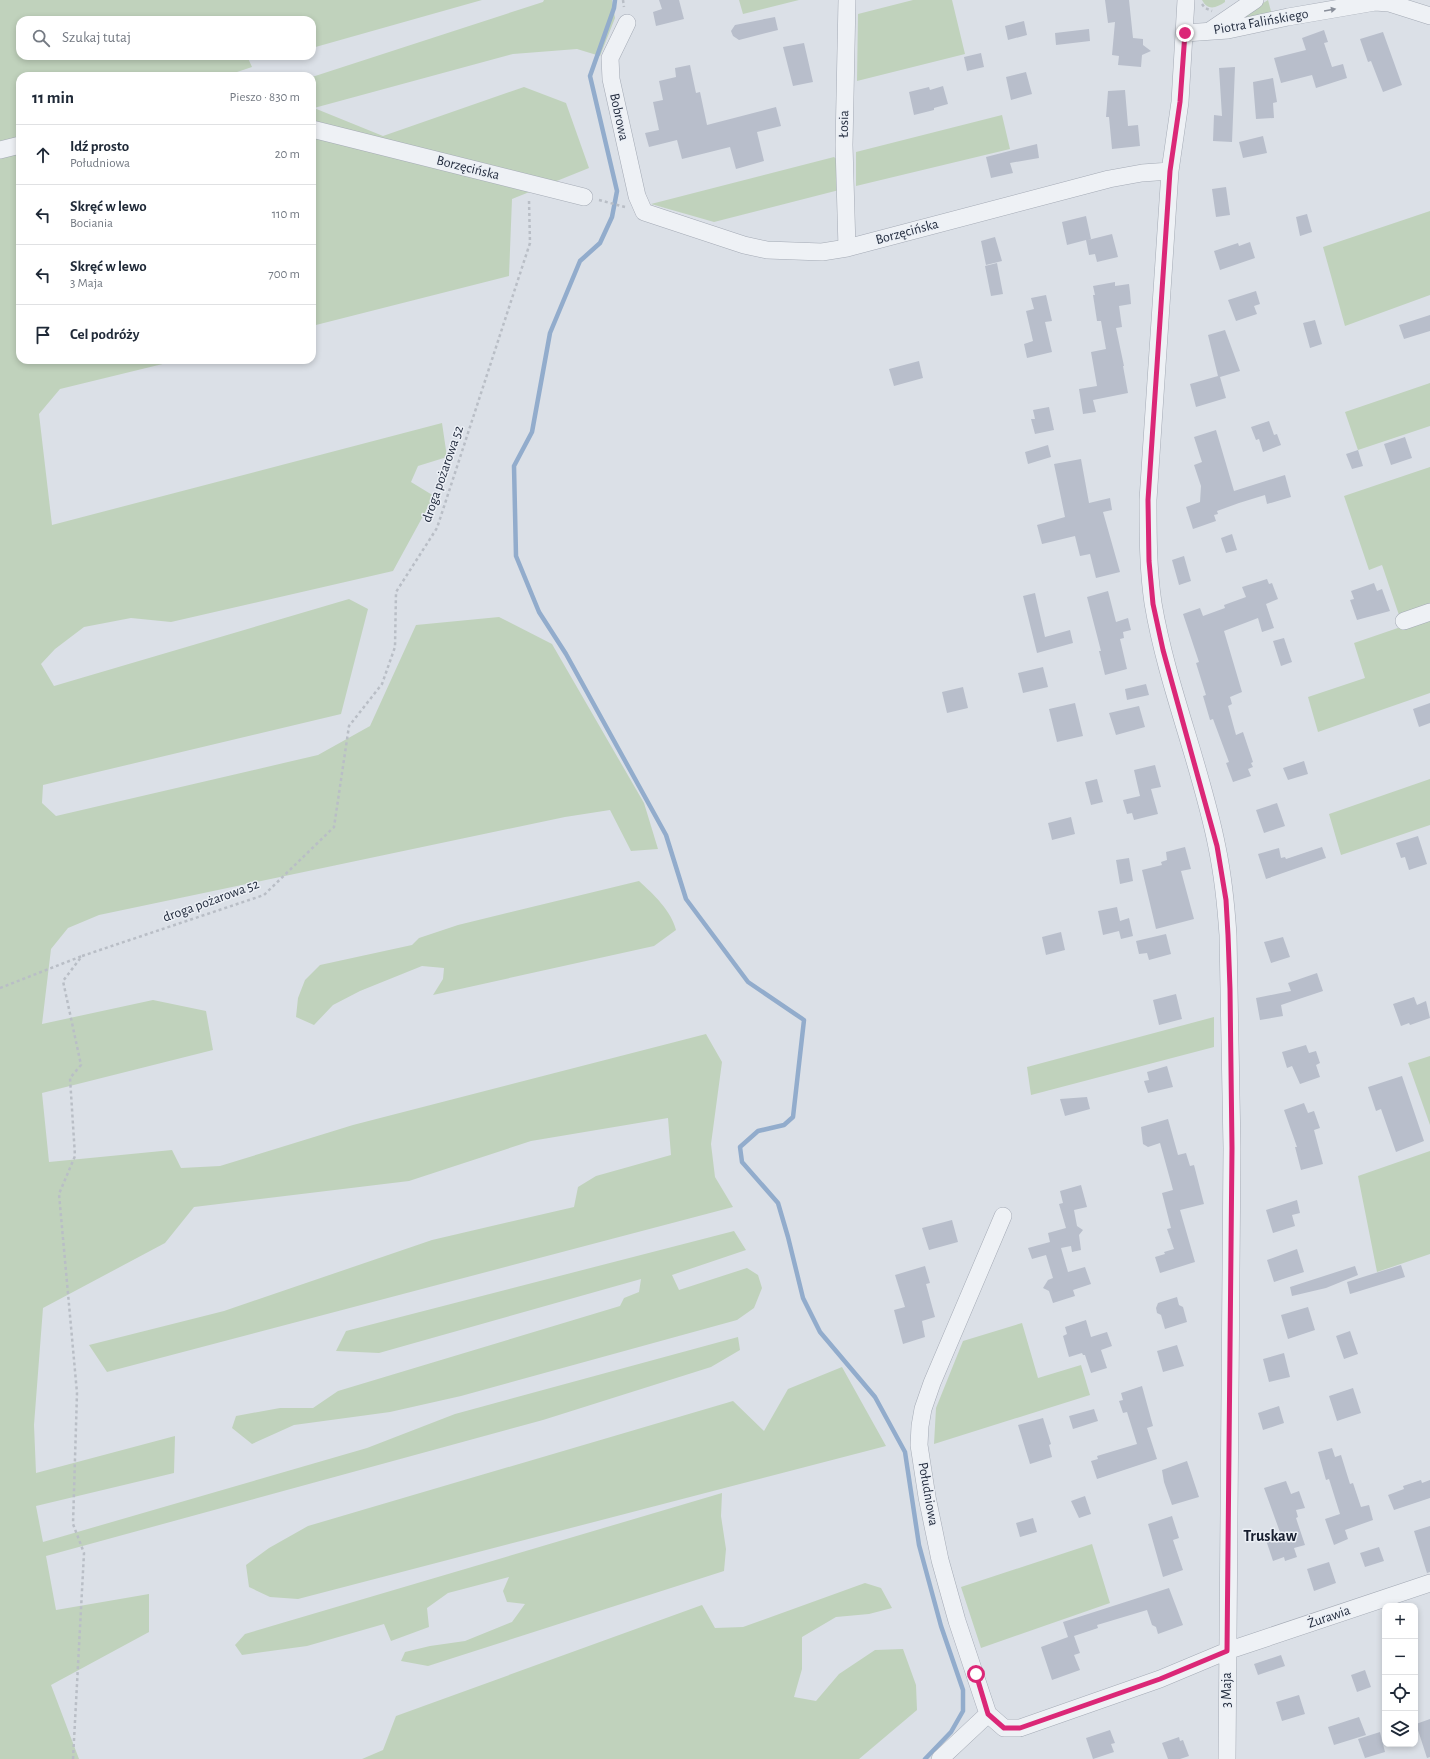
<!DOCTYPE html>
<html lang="pl">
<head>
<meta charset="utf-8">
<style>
	:root { --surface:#fff; --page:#f2f2f3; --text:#1f2937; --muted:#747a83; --line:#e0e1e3 }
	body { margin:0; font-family:"Alegreya Sans",sans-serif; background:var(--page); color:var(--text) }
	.controls { position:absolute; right:12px; bottom:12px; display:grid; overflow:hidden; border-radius:8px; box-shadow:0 2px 6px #0003 }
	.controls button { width:36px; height:36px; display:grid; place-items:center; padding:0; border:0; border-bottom:1px solid var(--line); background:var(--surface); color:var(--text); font:20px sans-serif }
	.stop { position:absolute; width:12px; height:12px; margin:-9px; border:3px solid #db2777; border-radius:50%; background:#fff }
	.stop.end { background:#db2777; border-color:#fff; box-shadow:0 1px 4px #0008 }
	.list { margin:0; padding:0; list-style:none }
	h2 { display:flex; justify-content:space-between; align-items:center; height:52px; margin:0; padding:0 16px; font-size:17px }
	h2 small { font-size:13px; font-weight:400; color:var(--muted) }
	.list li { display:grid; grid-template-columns:26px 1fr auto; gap:12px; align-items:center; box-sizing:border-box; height:60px; padding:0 16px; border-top:1px solid var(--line) }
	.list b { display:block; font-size:15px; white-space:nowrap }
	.list p { margin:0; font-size:13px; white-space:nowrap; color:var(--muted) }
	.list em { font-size:13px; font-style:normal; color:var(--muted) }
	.icon { flex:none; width:22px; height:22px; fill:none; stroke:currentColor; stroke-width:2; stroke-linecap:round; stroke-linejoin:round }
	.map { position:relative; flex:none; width:1430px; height:1759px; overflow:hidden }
	.search { position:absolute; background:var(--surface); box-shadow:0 2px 6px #0003; left:16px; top:16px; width:300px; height:44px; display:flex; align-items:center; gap:10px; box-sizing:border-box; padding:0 14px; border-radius:12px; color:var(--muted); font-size:15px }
	.panel { position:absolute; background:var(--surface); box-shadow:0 2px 6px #0003; left:16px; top:72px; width:300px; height:292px; border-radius:12px }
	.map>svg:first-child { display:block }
</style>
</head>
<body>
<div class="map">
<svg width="1430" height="1759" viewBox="0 0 1430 1759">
	<rect width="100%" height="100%" fill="#dbe0e7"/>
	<path fill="#c0d2bc" d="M0,0H482L312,48V20H20V56H247L252,67L225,76H20V360H179L60,389L39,414L52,525L442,423L447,457L418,466L411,482L434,496L393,571L171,622L131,618L84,627L55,649L41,664L54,686L349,599L368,609L341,714L43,785L42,803L56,816L318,755L370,726L416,625L499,617L552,644L644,803L658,849L631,851L610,810L565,817L99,915L68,928L51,949L42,1024L153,1000L206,1011L213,1050L42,1093L49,1162L172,1150L181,1168L220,1166L353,1125L706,1034L722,1062L711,1144L715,1177L733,1207L107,1372L89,1345L224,1311L432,1240L574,1207L578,1187L596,1176L671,1155L668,1118L531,1141L409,1181L194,1207L165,1243L43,1308L34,1425L36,1473L175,1436L174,1473L36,1506L43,1542L367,1448L455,1414L738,1337L740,1350L711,1367L543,1420L46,1556L56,1610L149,1594V1632L51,1685L79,1759H0Z
		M544,0H612L615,18L600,56L577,49L513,54L314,108L383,136L524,87L566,103L589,168L512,199L509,276L312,326V77L543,2Z
		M739,0H799L743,14Z
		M913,0H952L965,54L857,81L858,14Z
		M1202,0H1225V2C1216,8 1208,11 1202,0Z
		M1268,0L1272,15L1242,20L1241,17Z
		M1002,115L1010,149L856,186V152Z
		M834,157L841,163L843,189L714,222L651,204Z
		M1430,211V295L1345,326L1323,247Z
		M1430,383V426L1358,450L1345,412Z
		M1430,467V605L1399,615L1382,565L1369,570L1344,496Z
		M1430,617V693L1318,732L1308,697L1365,678L1354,643Z
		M1430,779V825L1341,855L1329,814Z
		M639,881C653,894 671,910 676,930L654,946L433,995L443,979L444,968L422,966L360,991L333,1005L314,1025L296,1017L298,998L305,980L320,965L412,945L419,938L458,925Z
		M1214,1017V1047L1031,1095L1027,1067Z
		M1430,1056V1125L1408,1063Z
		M1430,1151V1254L1377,1272L1358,1176Z
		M734,1231L746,1250L672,1275L679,1290L747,1268L758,1275L762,1288L754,1308L737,1320L461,1396L390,1412L294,1425L252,1444L232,1428L236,1416L280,1408H313L338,1391L620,1306L624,1298L639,1292L641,1279L379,1353L336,1351L346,1331Z
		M1022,1323L1038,1378L1081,1365L1090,1395L934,1444L936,1408L963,1341Z
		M842,1367L886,1446L298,1599L270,1597L249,1587L246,1565L269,1548L308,1526L733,1401L764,1431L788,1389Z
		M722,1493L721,1516L726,1549L724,1571L428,1666L401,1661L405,1652L430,1646L465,1641L512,1622L525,1604L507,1602L503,1591L509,1577L448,1593L427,1608L429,1627L391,1641L384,1624L307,1646L242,1655L235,1645L245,1634Z
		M1092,1544L1110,1603L981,1648L961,1587Z
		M865,1583L881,1588L892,1608L869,1614L836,1617L802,1637V1669L794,1697L816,1701L839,1674L875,1650L903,1649L916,1685L917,1710L859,1759H362L383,1750L396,1716L702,1605L715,1628L743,1627Z"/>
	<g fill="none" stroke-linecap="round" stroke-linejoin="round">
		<path stroke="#92accc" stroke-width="4.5" d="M615,0L614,8L590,76L617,191L612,217L600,243L580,261L550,333L532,432L514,466L516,556L539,612L566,654L666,835L686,899L748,982L804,1020L793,1117L784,1125L758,1131L740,1147L742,1162L778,1203L788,1237L803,1298L820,1332L875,1397L905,1452L919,1545L941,1626L963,1690V1711L951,1732L925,1759"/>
	</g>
	<path fill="#b8becb" d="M659,0H679L684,19L656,26L653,12L662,9Z
		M1105,0H1129L1133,38L1143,39V45L1151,51L1142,55L1141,67L1118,65L1119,56L1112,55L1115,22L1108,23Z
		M775,17L778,30L739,40L733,36L731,31L735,25Z
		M1024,21L1027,35L1008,40L1005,26Z
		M1089,29L1090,41L1056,45L1055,33Z
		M1324,30L1328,42L1324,43L1332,67L1343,64L1347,78L1316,88L1312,75L1281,83L1274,58L1306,50L1302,38Z
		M1383,32L1402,85L1383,92L1371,61L1368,62L1360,39Z
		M804,43L813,82L793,86L783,47Z
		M981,53L984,67L967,71L964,57Z
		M690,65L696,93L700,92L707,125L776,107L781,126L757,132L764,161L736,169L730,147L682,159L677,140L649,147L645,133L659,130L653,102L663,100L659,81L676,77L675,68Z
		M1235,67L1232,142L1213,141L1214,115L1222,116L1219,68Z
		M1026,72L1032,94L1011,100L1006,77Z
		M1273,78L1277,102L1273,103L1274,118L1256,119L1253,82Z
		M943,86L948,104L934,108V110L914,115L909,92L929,87L930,90Z
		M1125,90L1128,126L1138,125L1140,146L1112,149L1109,117H1106L1108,91Z
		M1263,136L1267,153L1243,158L1239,142Z
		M1037,144L1039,158L1010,163L1013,173L991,178L986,157Z
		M1226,187L1230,215L1216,217L1212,189Z
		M1307,214L1312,232L1300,236L1296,217Z
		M1086,216L1091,239L1088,240L1112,234L1118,257L1097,262L1095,254L1089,255L1086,240L1067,245L1062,222Z
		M995,237L1002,261L986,265L981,241Z
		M1250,242L1255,258L1220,270L1214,251L1238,243L1239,246Z
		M997,263L1003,294L991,296L985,266Z
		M1115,282V286L1129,284L1130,292L1131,304L1119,306L1122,327L1116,328L1124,366H1123L1128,393L1093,400L1096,412L1083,414L1079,389L1097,386L1091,352L1106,349L1101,321H1097L1093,295H1095L1093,286Z
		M1256,291L1260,304L1254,306L1257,314L1236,321L1228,300Z
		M1046,295L1052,321L1045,322L1052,352L1027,358L1024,344L1033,341L1026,311L1034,309L1031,298Z
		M1430,315V331L1404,339L1399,325Z
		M1315,320L1322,344L1310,348L1303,323Z
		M1225,330L1240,371L1220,377L1226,398L1196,407L1190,384L1218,376L1208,335Z
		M919,361L923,378L894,386L889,369Z
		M1049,407L1054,430L1035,434L1031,419H1035L1033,410Z
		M1269,421L1274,435L1277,434L1281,445L1263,452L1259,439L1256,440L1251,427Z
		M1216,430L1234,491L1285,475L1291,497L1267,504L1265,495L1239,503L1217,511L1218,514L1214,515L1216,521L1193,529L1186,507L1200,502L1201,486L1194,465L1202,462L1194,437Z
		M1405,437L1412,458L1391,465L1384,444Z
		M1048,445L1051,457L1028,464L1025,452Z
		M1358,450L1363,466L1352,469L1346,454Z
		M1081,459L1089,503L1110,498L1112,510L1103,512L1120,572L1096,578L1090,554L1080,556L1075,536L1042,544L1037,525L1065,517L1054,464Z
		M1232,534L1237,550L1226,553L1221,538Z
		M1184,556L1191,581L1179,585L1172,560Z
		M1267,579L1269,584L1272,583L1278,599L1266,604L1274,628L1262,632L1258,618L1224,631L1242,692L1230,697L1232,704L1228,706L1236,735L1243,732L1253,762L1251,763L1253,767L1248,769L1251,776L1233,782L1226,763L1229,762L1213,719L1210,720L1203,696L1206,695L1196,663L1199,662L1183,614L1200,608L1203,616L1225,608L1224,605L1246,597L1242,587Z
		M1374,583L1377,591L1382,589L1390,611L1357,620L1350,600L1354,599L1351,591Z
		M1108,591L1116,622L1128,618L1131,630L1123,632L1124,638L1120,639L1127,669L1105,675L1099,651H1101L1087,597Z
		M1035,593L1045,637L1070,630L1073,643L1037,653L1023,596Z
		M1284,638L1292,662L1281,666L1273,641Z
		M1043,667L1048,687L1023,693L1018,673Z
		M1146,684L1149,695L1127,700L1125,689Z
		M963,687L968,708L947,713L942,692Z
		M1075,703L1083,736L1057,742L1049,709Z
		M1430,703V723L1419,727L1413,709Z
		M1139,706L1145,727L1116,735L1109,713Z
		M1304,761L1308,774L1288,780L1283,768Z
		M1155,765L1161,787L1151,789L1158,814L1134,820L1132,813L1127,814L1123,800L1140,796L1134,770Z
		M1097,779L1103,802L1091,805L1085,782Z
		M1277,803L1285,826L1264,833L1256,810Z
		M1071,817L1075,834L1052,840L1048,823Z
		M1418,836L1427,864L1409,870L1405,857L1401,858L1396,843Z
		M1185,847L1191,869L1181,871L1194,919L1156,929L1142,870L1162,865L1161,862L1167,860L1166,852Z
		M1322,847L1326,858L1266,879L1258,854L1279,848L1281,858L1285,857L1286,859Z
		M1129,858L1133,881L1120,884L1116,860Z
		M1117,907L1120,921L1129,918L1133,936L1121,939L1119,931L1103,935L1098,911Z
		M1061,932L1065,950L1046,955L1042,937Z
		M1166,934L1171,954L1149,960L1147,953L1139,954L1136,941Z
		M1283,937L1290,957L1271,963L1264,942Z
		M1317,973L1323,991L1281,1005L1283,1016L1260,1020L1256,998L1291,991L1288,983Z
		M1176,994L1182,1019L1159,1025L1153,1000Z
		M1414,997L1417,1005L1426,1001L1430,1018L1410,1025L1409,1023L1401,1026L1393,1004Z
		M1306,1045L1309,1053L1316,1051L1320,1063L1316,1065L1320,1077L1300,1084L1292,1066L1287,1068L1282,1052Z
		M1167,1066L1173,1087L1148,1093L1144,1081L1149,1080L1147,1072Z
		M1402,1076L1424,1141L1396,1152L1381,1109L1376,1111L1368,1087Z
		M1087,1097L1090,1109L1065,1116L1060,1099Z
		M1304,1103L1308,1113L1314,1111L1320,1128L1314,1130L1323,1164L1301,1170L1295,1147H1297L1284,1110Z
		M1168,1119L1178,1155L1186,1153L1190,1166L1194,1165L1204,1204L1180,1210L1195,1262L1160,1273L1155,1257L1165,1254L1164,1252L1174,1249L1167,1229L1171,1228L1162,1193L1173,1190L1160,1143L1148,1147L1143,1144L1141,1127Z
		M1081,1185L1087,1207L1074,1210L1077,1226L1083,1230L1079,1235L1081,1250L1072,1252L1071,1246L1061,1248L1068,1272L1085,1267L1091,1284L1073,1290L1075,1296L1053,1303L1049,1291L1043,1288L1048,1280L1053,1278L1046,1255L1032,1259L1028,1248L1050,1242L1048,1233L1066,1228L1059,1204L1063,1203L1060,1191Z
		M1297,1200L1300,1213L1292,1215L1295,1226L1273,1233L1266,1210Z
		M952,1220L958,1242L929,1250L922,1228Z
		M1297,1249L1304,1272L1274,1282L1267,1260Z
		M1401,1265L1405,1277L1350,1294L1347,1282Z
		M925,1266L930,1283L926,1284L935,1317L922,1321L925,1337L903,1344L894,1310L905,1307L895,1275Z
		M1355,1266L1358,1275L1326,1288L1292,1296L1290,1287Z
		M1177,1297L1179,1305L1183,1307L1187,1322L1165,1329L1161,1315L1157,1313L1156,1308L1158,1303Z
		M1308,1307L1315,1330L1288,1339L1281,1315Z
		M1086,1320L1091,1337L1107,1332L1112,1346L1101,1350L1107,1368L1091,1373L1085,1355H1083L1082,1353L1069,1357L1063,1336L1067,1334L1065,1327Z
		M1350,1331L1358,1354L1344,1359L1336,1336Z
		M1177,1345L1184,1366L1163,1372L1157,1351Z
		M1284,1353L1290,1377L1269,1382L1263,1359Z
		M1142,1386L1153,1426L1147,1428L1157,1459L1097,1479L1091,1461L1098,1459L1097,1456L1137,1444L1127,1412L1123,1413L1119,1401L1123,1400L1121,1393Z
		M1353,1388L1361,1413L1337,1421L1329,1396Z
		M1279,1406L1284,1423L1263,1430L1258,1413Z
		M1094,1409L1098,1421L1073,1429L1069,1416Z
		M1043,1418L1051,1444L1049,1445L1052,1457L1030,1464L1018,1425Z
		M1332,1448L1335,1457L1341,1455L1350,1484L1353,1483L1361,1507L1369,1505L1373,1520L1345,1530L1348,1539L1334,1545L1325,1519L1340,1514L1329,1479L1326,1480L1318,1452Z
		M1187,1461L1199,1497L1172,1505L1164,1482L1162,1470Z
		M1421,1480L1422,1483L1430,1480V1498L1394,1510L1388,1495L1404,1489L1403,1486Z
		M1286,1481L1291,1494L1299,1491L1305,1508L1296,1510L1298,1517L1296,1518L1305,1545L1294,1548L1297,1557L1285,1561L1284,1557L1273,1561L1266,1540L1281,1535L1264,1488Z
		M1085,1496L1091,1514L1079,1518L1071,1501Z
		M1172,1516L1179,1538L1173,1540L1183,1570L1163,1577L1148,1524Z
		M1033,1518L1037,1532L1020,1537L1016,1523Z
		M1430,1526V1572L1427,1573L1414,1531Z
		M1379,1547L1384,1561L1365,1567L1360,1553Z
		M1329,1562L1336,1583L1314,1591L1307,1569Z
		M1169,1588L1183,1625L1158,1634L1156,1627L1152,1625L1147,1610L1097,1625L1098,1628L1074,1636L1080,1653L1074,1655L1080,1670L1052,1680L1041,1647L1068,1637L1063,1622Z
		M1281,1655L1285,1666L1258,1675L1254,1664Z
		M1365,1670L1371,1687L1357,1692L1351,1675Z
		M1299,1695L1305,1714L1282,1721L1276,1702Z
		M1359,1717L1366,1735L1334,1745L1328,1727Z
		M1430,1719V1757L1427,1758L1416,1724Z
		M1110,1730L1115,1743L1111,1744L1114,1752L1093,1759L1086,1738Z
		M1380,1732L1385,1752L1365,1758L1358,1739Z
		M1179,1737L1180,1741L1183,1740L1189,1756L1180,1759H1168L1162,1743Z"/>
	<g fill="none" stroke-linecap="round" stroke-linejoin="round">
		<g stroke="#a4aab5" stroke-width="18">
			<path id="minor" d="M847,0L844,145L847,248
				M1186,0L1180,102L1170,171L1148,500C1148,534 1148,569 1153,603C1167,686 1201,765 1217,847C1223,876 1226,905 1228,935L1232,1148L1227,1759
				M627,23L610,58L611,79L637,196L644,212L744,245L767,250L822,252L847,248L1109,179L1142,173L1170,171
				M1211,30L1255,0
				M1185,33L1228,30L1288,17L1375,2L1389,3L1430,16
				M312,129L584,197
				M0,150L20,145
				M1404,621L1430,612
				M988,1714L957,1621L940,1560L927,1497L919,1445L920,1426L923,1409L932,1383L1003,1216
				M988,1714L1004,1728H1020L1160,1679L1227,1651L1430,1583
				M940,1759L988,1714"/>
		</g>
		<path stroke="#b9bec6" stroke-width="2.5" stroke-dasharray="3 3" stroke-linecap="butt" d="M623,0L624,7
			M1202,4L1205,8L1212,11
			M599,200L625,207
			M0,988L82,956
			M73,1759L84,1553L73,1524L77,1393L59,1194L75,1156L70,1078L81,1065L63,981L82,956L264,895L334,827L349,726L382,684L395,647L396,592L437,528L530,243L529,200"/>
		<use href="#minor" stroke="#eef1f5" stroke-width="17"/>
	</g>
	<defs><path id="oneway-solid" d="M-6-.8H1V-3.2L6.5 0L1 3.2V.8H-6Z"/></defs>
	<use fill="#898f9a" href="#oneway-solid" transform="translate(1330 10) rotate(-10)"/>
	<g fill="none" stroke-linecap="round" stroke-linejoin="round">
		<path stroke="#db2777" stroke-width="5" d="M976,1674L988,1714L1004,1728H1020L1160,1679L1227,1651L1232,1148L1230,989L1228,935L1226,900L1217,846L1163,650L1153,604L1149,561L1148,500L1170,171L1180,102L1185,33"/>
	</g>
	<g text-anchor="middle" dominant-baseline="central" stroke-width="3" stroke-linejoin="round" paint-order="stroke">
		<g font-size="14" fill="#242d3f" stroke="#ebeff5">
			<text transform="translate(1261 22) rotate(-10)">Piotra Falińskiego</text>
			<text transform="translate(619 117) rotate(78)">Bobrowa</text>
			<text transform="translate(844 124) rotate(-89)">Łosia</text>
			<text transform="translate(468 168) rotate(14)">Borzęcińska</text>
			<text transform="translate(907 232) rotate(-15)">Borzęcińska</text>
			<text transform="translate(443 474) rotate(-71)">droga pożarowa 52</text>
			<text transform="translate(211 901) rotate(-20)">droga pożarowa 52</text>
			<text transform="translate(928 1494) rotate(80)">Południowa</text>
			<text transform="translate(1329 1617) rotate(-19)">Żurawia</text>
			<text transform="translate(1227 1690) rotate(-90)">3 Maja</text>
		</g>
		<g font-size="16" font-weight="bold" fill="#171e2f" stroke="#ebeff5">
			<text x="1270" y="1536">Truskaw</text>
		</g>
	</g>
</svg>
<div class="controls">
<button>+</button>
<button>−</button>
<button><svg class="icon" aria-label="locate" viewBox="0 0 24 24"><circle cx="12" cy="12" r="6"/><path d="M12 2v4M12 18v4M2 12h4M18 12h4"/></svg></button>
<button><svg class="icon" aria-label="layers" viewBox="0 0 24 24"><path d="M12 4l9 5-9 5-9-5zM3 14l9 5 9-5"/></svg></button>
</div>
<div class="stop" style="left:976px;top:1674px"></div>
<div class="stop end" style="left:1185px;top:33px"></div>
<div class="search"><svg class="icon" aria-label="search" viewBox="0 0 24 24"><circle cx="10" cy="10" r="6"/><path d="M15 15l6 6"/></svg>Szukaj tutaj</div>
<section class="panel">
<h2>11 min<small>Pieszo · 830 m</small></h2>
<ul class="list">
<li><svg class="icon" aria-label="ahead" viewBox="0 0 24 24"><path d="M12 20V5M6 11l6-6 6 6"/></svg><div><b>Idź prosto</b><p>Południowa</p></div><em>20 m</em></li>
<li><svg class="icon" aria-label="left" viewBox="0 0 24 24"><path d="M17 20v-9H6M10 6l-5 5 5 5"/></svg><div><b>Skręć w lewo</b><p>Bociania</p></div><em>110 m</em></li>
<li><svg class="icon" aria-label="left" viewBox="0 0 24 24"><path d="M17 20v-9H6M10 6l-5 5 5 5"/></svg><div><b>Skręć w lewo</b><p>3 Maja</p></div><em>700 m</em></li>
<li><svg class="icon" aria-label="arrive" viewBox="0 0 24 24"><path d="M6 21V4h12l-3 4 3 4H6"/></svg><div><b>Cel podróży</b></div></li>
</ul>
</section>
</div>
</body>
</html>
